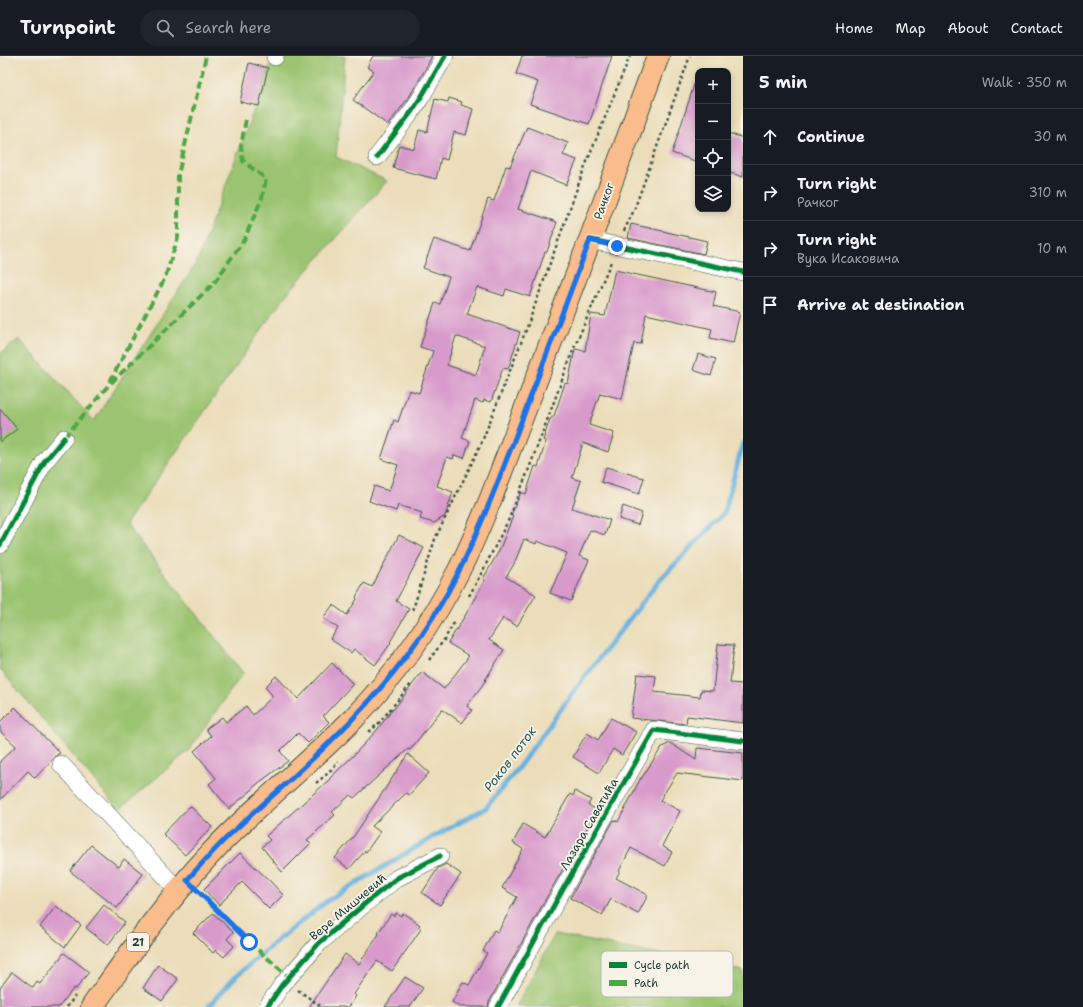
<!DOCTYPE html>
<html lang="en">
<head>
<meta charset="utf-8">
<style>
	:root { --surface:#171b24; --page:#20242c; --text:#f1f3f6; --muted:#9ea1a6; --line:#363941 }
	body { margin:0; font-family:"Shantell Sans",sans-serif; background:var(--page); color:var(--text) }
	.controls { position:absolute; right:12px; top:12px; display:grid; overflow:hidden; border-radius:8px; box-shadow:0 2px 6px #0003 }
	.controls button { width:36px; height:36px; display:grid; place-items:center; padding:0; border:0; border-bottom:1px solid var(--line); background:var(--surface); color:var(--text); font:20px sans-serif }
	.stop { position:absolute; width:12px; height:12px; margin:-9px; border:3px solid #1a73e8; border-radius:50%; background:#fff }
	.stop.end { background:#1a73e8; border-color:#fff; box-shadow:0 1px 4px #0008 }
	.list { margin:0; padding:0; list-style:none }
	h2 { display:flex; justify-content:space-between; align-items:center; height:52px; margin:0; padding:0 16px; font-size:17px }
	h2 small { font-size:13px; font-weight:400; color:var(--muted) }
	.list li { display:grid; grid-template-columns:26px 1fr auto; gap:12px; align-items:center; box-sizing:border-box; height:56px; padding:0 16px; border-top:1px solid var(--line) }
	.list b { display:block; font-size:15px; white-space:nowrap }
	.list p { margin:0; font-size:13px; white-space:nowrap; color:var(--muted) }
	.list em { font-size:13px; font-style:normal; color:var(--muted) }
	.icon { flex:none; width:22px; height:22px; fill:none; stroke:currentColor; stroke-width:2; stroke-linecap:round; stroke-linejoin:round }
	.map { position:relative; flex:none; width:743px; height:951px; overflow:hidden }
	header { display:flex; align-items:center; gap:24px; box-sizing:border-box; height:56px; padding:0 20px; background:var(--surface); border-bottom:1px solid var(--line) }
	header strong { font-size:19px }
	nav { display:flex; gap:22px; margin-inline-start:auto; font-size:14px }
	.search { width:280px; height:36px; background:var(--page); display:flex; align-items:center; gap:10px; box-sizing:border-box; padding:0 14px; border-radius:22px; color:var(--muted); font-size:15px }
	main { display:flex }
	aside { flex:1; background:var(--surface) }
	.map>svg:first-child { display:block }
</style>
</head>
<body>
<header>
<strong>Turnpoint</strong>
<div class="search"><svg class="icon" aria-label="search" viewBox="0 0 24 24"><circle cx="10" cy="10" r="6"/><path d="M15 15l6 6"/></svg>Search here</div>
<nav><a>Home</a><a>Map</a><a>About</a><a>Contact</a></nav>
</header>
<main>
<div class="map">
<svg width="743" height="951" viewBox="0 0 743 951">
	<rect width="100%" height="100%" fill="#f7f3e8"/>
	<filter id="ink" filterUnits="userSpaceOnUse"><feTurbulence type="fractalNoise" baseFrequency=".025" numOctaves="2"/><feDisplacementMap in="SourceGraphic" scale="8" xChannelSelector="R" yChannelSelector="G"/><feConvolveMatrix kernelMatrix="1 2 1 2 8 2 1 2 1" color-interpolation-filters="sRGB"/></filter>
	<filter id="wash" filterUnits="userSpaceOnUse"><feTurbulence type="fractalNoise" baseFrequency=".012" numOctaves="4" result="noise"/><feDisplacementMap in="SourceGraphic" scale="16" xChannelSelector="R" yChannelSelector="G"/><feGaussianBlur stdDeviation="0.9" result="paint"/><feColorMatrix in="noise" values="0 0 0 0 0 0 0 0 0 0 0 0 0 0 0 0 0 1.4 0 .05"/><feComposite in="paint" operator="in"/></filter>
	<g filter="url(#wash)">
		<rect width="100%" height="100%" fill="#ebddb9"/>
		<path fill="#9bc470" stroke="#5d8052" d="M274,0H345L336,101L387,125L285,240L126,468L243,617L189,694L119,754L0,613V298L19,283L94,365L197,206Z
			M555,878L743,915V951H516Z"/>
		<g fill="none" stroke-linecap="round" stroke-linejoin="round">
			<path stroke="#65b0de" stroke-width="5" d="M208,951L233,923L274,887L327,845L433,781L486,752L518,712L583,623L659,525L724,457L743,387"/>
		</g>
		<g id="blocks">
			<path fill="#d89acb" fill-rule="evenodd" d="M373,0H432L426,12L409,41L388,69L353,44L374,15L367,11Z
				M522,0H612L589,68L530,48L538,26L516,18Z
				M249,7L268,12L259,50L240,46Z
				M695,26L698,27V106L672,97Z
				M449,42L462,46L461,49L473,53L466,79L454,76L447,104L441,102L436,123L393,112L399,89L414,93L419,74L427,76L435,43L448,46Z
				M527,71L568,87L563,99L577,104L566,129L531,115L518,153L557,166L547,196H545L530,241L506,233L504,240L477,231L467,258L520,276L508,313L503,312L491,346L484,344L483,347L475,344L462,382L470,385L464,402L454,399L453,403L447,401L437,430L453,436L445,460L434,467L420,463L422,457L398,449L396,455L369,445L374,430L389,435L398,409L381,403L394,364L398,366L409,334L419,337L433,295L420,291L435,247L440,248L449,221L423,212L434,183L470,195L488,143L494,145L506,110L510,111ZM456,280L485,290L476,319L447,309Z
				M728,77L743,82V121L728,116Z
				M631,168L707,185L704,198L628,182Z
				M615,214L716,236L713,250L740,256L733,287L710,282L712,273L646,258L641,288L634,287L622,343L600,337L589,369L614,377L608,396L583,387L572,422L581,425L572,452L610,464L605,479L590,474L579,500L589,504L571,545L550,537L567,497L537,485L536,488L524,483L514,508L506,521L536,539L517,570L503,562L489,584L504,594L485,624H486L467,650L472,654L462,667L442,653L410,694L408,693L354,742L350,739L332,756L335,759L307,784L311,787L282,816L262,791L270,784L266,780L330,723V722L353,700L377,674L393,653H394L422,616L444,633L469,600L448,587L466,558L485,524L483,523L499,495L513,460L511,459L521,436L526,438L535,410L538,411L546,385L543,384L550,363L554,360L565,327L568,328L575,293L585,295L591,258L605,260Z
				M698,298L716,303L711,320L693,314Z
				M0,352L17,373L0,386Z
				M606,411L644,422L639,438L601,426Z
				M623,450L642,457L638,469L619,463Z
				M399,479L424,492L396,545L409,553L390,586L391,587L375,609L354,593L351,597L330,583L338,572L323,562L333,549L347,559L357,543L356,541L364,527L372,531Z
				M718,588L734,589L730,627L743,628V667L687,660L686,668L631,662L637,618L656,620L654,636L700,641L701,634L713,635Z
				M332,607L353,628L323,660L329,666L308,687L298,677L280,695L288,705L252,732L253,733L229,753L209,728L216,722L194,695L211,680L206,673L222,661L226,666L246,650L253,659L273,640L265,631L276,620L298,643Z
				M15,651L60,697L54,701L51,705L35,722L28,715L0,744V705L16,690L0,675V666Z
				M611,662L636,676L622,699L613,693L599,717L573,701L587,677L598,684Z
				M670,687L696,704L697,692L743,697V725L677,717L660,744L680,755L662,790L672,796L665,810L631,792L619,815H620L616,822L648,839L638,858L611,843L602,859L570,842L614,764L618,766L641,722V723L662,691Z
				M408,698L429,717L409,739L406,737L372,770L380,776L366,796L365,795L349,813L335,802L354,780Z
				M575,735L591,744L588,749L597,754L549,837L489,946L488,951H460L452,946L463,926L469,929L487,897L483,895L494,874L498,876L517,841L502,832L523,793L513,787L523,768L545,781L570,738L573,740Z
				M190,750L212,771L185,799L163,778Z
				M91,789L119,811L124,803L143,818L117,852L70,815Z
				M240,797L271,826L283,839L269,853L242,826L219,849L204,833Z
				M446,808L461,818L440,849L422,837L438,812Z
				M104,849L125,866L108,889L86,872Z
				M56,850L81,869L65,891L40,871Z
				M213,857L233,876L227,883L234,890L224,901L216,894L213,897L193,877Z
				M396,857L401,860L403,857L420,869L418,871L421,873L392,915L377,905L354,938L356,940L349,951H309L345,898L359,908L379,878L378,877L391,858L394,860Z
				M64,897L89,916L76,933L74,932L59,951H0V932L12,916L33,932L37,926L40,928Z
				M158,909L178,923L162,945L143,932Z
				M405,921L423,932L410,951H385Z"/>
		</g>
	</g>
	<g filter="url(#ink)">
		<use href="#blocks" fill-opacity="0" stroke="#3e5548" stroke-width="1"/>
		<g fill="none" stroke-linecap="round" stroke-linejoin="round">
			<g stroke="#3e5548" stroke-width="18">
				<path id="minor" d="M275,1V0
					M377,101L412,55L423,38L445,0
					M590,184L743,216
					M0,489L45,405L64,382
					M61,708L178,834
					M267,951L282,929L319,887L368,845L397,822L440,800
					M498,951L558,842L654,674L743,685"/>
			</g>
			<g stroke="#3e5548" stroke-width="24">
				<path id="major" d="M92,951C130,897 167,844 212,796C256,749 308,709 353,663C395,619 432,568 459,514C471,491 481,466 491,442L590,184L658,0"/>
			</g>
			<path stroke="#3e5548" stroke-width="2.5" stroke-dasharray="3 3" stroke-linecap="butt" d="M624,175L634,154L690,0
				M469,540L479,522L509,463L530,410L574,292L611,206
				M412,554L415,547L435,483L481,388L526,274L584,113L630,0
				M429,604L444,584L455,565
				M369,676L379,667L412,627
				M316,727L326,719L338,706
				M200,837L249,886
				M298,934L322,951
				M67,951L75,940"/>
			<use href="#minor" stroke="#fff" stroke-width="17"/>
			<use href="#major" stroke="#f9bc8a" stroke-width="22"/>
			<path stroke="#4fa644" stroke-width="4" stroke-dasharray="8 4" stroke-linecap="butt" d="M111,327L214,227L244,184L262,142L266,123L243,105L241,90L246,63
				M64,382L107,331L165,222L178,181V119L206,0
				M249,886L289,921"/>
			<g stroke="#f7f3e8" stroke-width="8">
				<path id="cycleway" d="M377,101L412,55L423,38L445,0
					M590,184L743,216
					M0,489L45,405L64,382
					M267,951L282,929L319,887L368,845L397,822L440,800
					M498,951L558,842L654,674L743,685"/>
			</g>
			<use href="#cycleway" stroke="#00873e" stroke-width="5"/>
		</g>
	</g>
	<g fill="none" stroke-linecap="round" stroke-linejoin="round" filter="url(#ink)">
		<path stroke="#1a73e8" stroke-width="5" d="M249,886L187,824C204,805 220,787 238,771C255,755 272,740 290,724C331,686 372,646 406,600C426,574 444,545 459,515C480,474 496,430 513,387C539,320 564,252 590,184L617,190"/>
	</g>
	<g text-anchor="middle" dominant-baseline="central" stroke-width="3.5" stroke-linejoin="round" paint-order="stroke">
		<rect fill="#f7f3e8" stroke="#60746a" stroke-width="1" x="127" y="877" width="22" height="18" rx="3"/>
		<g font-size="11" font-weight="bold" fill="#1f3d34">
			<text x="138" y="886">21</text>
		</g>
		<g font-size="12" fill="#1f3d34" stroke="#f7f3e8">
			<text transform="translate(604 145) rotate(-70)">Рачког</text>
			<text transform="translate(589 768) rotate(-60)">Лазара Саватића</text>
			<text transform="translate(348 851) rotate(-40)">Вере Мишчевић</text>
		</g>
		<g font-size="13" font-style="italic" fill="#305a5e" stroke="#f7f3e8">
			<text transform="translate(510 703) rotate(-53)">Роков поток</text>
		</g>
	</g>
	<rect x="601" y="895" width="132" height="46" rx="6" fill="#f7f3e8" stroke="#b6bcb2" stroke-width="1"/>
	<rect x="609" y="906" width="18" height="6" fill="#00873e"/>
	<rect x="609" y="924" width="18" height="6" fill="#4fa644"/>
	<g font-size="11" fill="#1f3d34">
		<text x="634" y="913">Cycle path</text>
		<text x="634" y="931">Path</text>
	</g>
</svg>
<div class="controls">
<button>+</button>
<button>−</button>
<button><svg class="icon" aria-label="locate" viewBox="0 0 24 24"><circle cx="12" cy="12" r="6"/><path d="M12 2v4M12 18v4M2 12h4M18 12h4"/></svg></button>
<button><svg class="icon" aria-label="layers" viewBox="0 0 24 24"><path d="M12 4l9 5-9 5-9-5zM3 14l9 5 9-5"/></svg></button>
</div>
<div class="stop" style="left:249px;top:886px"></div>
<div class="stop end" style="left:617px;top:190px"></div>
</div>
<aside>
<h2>5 min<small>Walk · 350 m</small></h2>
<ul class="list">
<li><svg class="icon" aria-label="ahead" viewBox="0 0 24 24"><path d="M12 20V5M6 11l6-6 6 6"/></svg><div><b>Continue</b></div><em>30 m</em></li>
<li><svg class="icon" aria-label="right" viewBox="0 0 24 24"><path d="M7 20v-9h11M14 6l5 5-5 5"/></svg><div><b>Turn right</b><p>Рачког</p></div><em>310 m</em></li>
<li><svg class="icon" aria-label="right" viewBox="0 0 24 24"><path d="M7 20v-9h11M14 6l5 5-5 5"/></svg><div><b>Turn right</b><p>Вука Исаковича</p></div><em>10 m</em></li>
<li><svg class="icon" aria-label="arrive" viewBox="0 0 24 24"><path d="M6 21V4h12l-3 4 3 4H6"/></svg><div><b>Arrive at destination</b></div></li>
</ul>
</aside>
</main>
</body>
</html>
